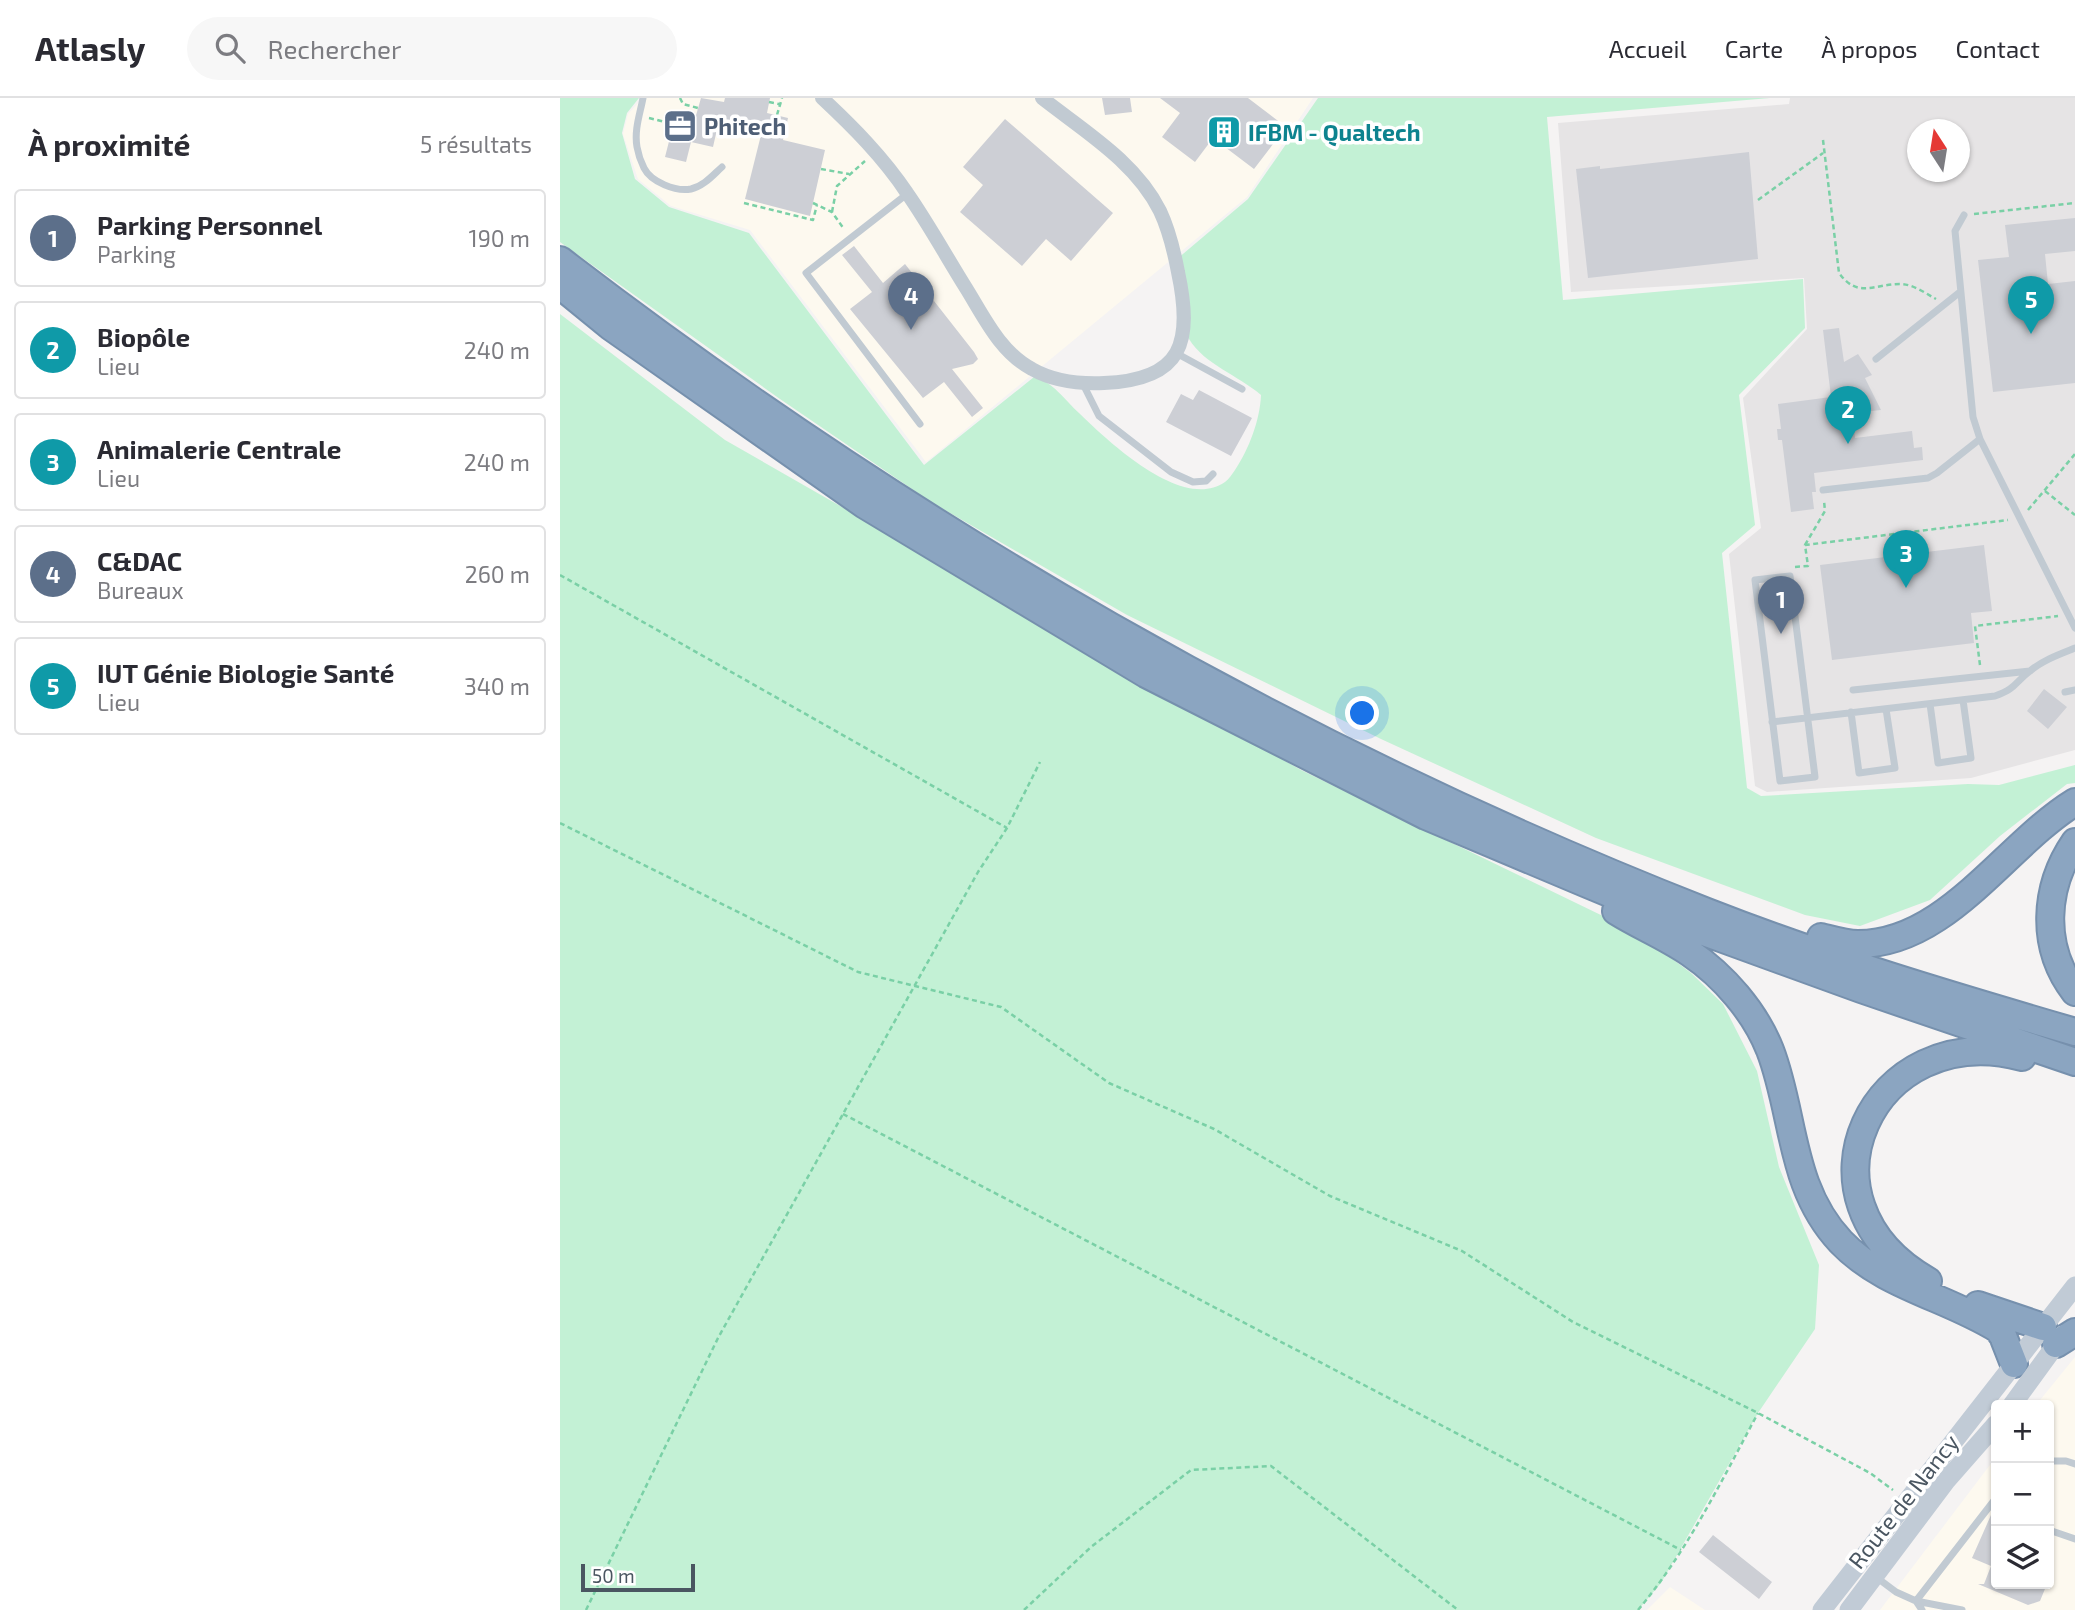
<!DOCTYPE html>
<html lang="fr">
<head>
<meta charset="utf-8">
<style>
	:root { --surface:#fff; --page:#f7f7f7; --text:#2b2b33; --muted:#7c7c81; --line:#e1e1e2; --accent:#7c3aed }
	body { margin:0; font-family:"Exo 2",sans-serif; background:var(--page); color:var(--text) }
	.controls { position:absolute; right:21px; bottom:21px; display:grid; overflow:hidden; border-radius:7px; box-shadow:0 2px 5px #0004 }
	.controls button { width:63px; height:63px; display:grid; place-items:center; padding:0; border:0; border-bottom:2px solid var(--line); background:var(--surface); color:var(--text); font:35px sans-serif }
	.compass { position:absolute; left:1347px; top:21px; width:63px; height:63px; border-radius:50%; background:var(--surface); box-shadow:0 2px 5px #0004; rotate:348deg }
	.scale { position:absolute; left:21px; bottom:18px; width:114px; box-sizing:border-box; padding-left:7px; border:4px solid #4a5661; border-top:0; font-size:19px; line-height:24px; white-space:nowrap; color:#4a5661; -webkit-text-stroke:5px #fff; paint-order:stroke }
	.you { position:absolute; left:803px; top:616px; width:24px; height:24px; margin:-18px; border:5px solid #fff; border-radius:50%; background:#1a73e8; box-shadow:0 0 0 10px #1a73e833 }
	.badge { display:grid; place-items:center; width:46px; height:46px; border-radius:50%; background:var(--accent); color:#fff; font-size:23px; font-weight:700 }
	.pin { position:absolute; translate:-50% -58px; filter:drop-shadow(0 2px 4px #0008) }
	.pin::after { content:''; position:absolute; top:37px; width:24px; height:21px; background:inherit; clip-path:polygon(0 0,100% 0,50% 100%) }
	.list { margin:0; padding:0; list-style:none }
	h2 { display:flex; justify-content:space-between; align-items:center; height:91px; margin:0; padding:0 28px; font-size:30px }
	h2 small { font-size:23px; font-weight:400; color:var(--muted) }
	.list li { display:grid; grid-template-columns:46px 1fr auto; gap:21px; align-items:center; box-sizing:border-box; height:98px; margin:0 14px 14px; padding:0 14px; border:2px solid var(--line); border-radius:7px }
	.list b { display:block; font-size:26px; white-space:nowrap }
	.list p { margin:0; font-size:23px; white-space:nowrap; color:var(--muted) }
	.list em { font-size:23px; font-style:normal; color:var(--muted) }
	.icon { flex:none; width:38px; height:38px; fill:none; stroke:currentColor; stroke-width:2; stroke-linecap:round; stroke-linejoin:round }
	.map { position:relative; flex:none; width:1515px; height:1512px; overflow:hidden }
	header { display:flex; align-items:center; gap:42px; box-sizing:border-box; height:98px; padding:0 35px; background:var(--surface); border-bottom:2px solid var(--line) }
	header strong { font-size:33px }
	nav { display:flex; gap:38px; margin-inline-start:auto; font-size:24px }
	.search { width:490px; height:63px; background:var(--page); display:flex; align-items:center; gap:18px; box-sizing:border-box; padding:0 24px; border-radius:38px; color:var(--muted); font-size:26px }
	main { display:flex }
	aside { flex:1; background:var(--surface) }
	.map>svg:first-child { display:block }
</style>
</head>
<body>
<header>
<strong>Atlasly</strong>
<div class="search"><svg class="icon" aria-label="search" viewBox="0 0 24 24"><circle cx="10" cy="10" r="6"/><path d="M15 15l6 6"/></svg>Rechercher</div>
<nav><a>Accueil</a><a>Carte</a><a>À propos</a><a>Contact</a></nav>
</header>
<main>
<aside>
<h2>À proximité<small>5 résultats</small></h2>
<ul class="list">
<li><span class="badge" style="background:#5c6f8a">1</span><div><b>Parking Personnel</b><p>Parking</p></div><em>190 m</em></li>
<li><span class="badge" style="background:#0f9aa8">2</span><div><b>Biopôle</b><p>Lieu</p></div><em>240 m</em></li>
<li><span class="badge" style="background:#0f9aa8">3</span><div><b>Animalerie Centrale</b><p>Lieu</p></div><em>240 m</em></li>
<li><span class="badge" style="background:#5c6f8a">4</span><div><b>C&amp;DAC</b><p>Bureaux</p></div><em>260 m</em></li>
<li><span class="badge" style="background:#0f9aa8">5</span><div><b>IUT Génie Biologie Santé</b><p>Lieu</p></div><em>340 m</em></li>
</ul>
</aside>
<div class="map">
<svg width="1515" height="1512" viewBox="0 0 1515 1512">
	<rect width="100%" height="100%" fill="#f5f3f3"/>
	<path fill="#fdf9ef" d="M83,0H753L687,99L366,364L190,132L111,108L78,81L63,36L68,16Z
		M1515,1259V1512H1320L1436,1359V1486H1489V1307H1476Z
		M1110,1489L1145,1512H1087Z"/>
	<path fill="#e6e4e5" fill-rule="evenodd" d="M1230,0H1515V652L1411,680L1207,694L1195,688L1169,456L1201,430L1183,300L1247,231L1244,180L1011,194L998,25L1229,6ZM1358,32H1400V74H1358Z"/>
	<path fill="#c3f1d5" d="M0,0H79L67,15L62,35L75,81L109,109L189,135L364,367L474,279C492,283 505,302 519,315C548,343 622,414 665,384C669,381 672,376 675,372C689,351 700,322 701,297C678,277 645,267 629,241L617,161L688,101L758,0H1210L987,19L1003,202L1243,181L1245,230L1179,297L1195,427L1162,455L1187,690L1201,698L1408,686L1439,687L1515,667V685L1507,686L1440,738L1370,802L1300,828L1245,817L1036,740L821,641L567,517L371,404L220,301L0,144Z
		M0,216L165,342L741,672L1078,835L1131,875L1163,906L1197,973L1219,1069L1259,1167L1255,1231L1198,1315L1101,1485L1078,1512H0Z"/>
	<path fill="#cdcfd5" d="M141,0L164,4L165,0H210L207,15L228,20L223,42L265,52L250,118L185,101L201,37L158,27L153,49L131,44L126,64L105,59L116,16L135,21Z
		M542,0H570L572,14L545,17Z
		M600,0H688L726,29L694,71L653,40L635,64L602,39L620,15Z
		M445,21L553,115L511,163L486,141L462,168L400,114L423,87L403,69Z
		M1189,54L1198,161L1028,180L1016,71L1040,68V71Z
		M1515,120V153L1485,156L1488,186L1515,183V285L1433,294L1418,162L1449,159L1445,127Z
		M294,148L323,185L345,166L414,254L418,261L413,266L392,271L423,310L412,319L384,284L363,300L290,211L312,194L282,157Z
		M1279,230L1284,264L1298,256L1312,277L1305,280L1321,312L1292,315L1295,340L1352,333L1354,350L1362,349L1363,362L1254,375L1256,394H1252L1254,411L1231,414L1222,342H1218L1217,331H1221L1218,306L1271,299L1263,232Z
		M639,292L692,320L671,358L606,324L621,296L633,302Z
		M1424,447L1432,513L1411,515L1414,545L1272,562L1260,467Z
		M1484,591L1507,609L1488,631L1467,613Z
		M1436,1410V1486H1487L1480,1503L1468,1507L1418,1486H1424L1431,1468L1412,1460L1431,1417Z
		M1153,1437L1212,1484L1199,1501L1139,1454Z"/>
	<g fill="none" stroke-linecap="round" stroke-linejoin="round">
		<g stroke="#7690ad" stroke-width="30">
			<path id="motorway" d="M0,162C350,431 736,653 1147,814C1267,861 1392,898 1515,934
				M0,187L50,228L305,407L586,576L866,718L1025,785L1133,830L1301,891L1515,964
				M1515,744C1484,789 1480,849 1515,894
				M1056,813C1080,828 1107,839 1130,855C1164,878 1195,914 1210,952C1235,1017 1229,1089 1281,1144C1323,1188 1387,1199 1438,1231L1443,1238L1454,1266
				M1261,839C1273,842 1286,846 1298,846C1387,846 1445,747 1515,704
				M1368,1183C1225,1102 1313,919 1462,959
				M1418,1207L1483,1229
				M1496,1246L1515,1234"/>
		</g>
		<path stroke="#7ad0a6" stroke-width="2.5" stroke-dasharray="5 3.5" stroke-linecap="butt" d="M120,0L123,6L138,10
			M209,4L219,6
			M217,17L222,0
			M89,20L113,26
			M1263,42L1279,175C1298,201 1314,186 1340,186C1353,186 1365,195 1376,201
			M261,71L289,76
			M1198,102L1263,55
			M184,105L253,122L257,107
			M253,105L272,114L284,131
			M272,114L277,88L305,63
			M1414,116L1515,105
			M1485,393L1515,417
			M1468,412L1515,356
			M1245,447L1265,413L1264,403
			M1235,469L1248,468L1245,447L1448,422
			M0,477L447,730
			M1420,567L1415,528L1498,518
			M0,725L298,874L441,909L549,985L654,1031L770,1098L902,1153L1013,1224L1198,1315L1310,1375L1333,1392
			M283,1016L1121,1452
			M26,1512L158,1240L418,774L447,730L480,664
			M464,1512L531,1449L631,1372L711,1368L898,1512
			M1078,1512C1127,1454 1162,1382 1198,1315"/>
		<path stroke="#c1cad2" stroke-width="7" d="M83,0C80,16 74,32 77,49C78,55 81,64 84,70C91,84 116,94 131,91C144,88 153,77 162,69
			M347,96L246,175L360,326
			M1404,117L1395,133L1413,319L1420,341L1515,530
			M616,255L682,291
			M1316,261L1400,194
			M523,286L539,318L611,374L633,384L646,383L653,376
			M1263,392L1368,380L1377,375L1420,341
			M1230,478L1255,679L1220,683L1195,482Z
			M1293,592L1470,573
			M1505,594L1515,592
			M1370,606L1378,665L1411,660L1403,602
			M1291,614L1299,675L1335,670L1326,611
			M1212,624L1435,598C1457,590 1454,585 1470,573C1483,562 1500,556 1515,550
			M1489,1363H1506L1515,1366
			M1489,1432L1515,1441
			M1316,1479L1336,1494L1356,1503L1402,1512
			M1356,1503L1436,1400
			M1356,1503L1362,1512"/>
		<path stroke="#c1cad2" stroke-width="14" d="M262,0C293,29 323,59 347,95C368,125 386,158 406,190C424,219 440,254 472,271C493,283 521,286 544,285C623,282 633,244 618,174C614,153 609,132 600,113C576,64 524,33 482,0"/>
		<path stroke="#c1cbd6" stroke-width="19" d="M1452,1307L1503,1237
			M1262,1512L1515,1188
			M1289,1512L1386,1383L1436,1326"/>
		<use href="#motorway" stroke="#8ba5c1" stroke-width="26"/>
	</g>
	<defs>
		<g id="office-square" transform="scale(1.75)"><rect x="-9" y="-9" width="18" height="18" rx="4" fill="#5c6f8a" stroke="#fff"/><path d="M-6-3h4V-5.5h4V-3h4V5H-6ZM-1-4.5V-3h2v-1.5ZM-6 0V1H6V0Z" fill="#fff"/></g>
		<g id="building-square" transform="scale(1.75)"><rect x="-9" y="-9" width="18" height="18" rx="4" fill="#0f9aa8" stroke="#fff"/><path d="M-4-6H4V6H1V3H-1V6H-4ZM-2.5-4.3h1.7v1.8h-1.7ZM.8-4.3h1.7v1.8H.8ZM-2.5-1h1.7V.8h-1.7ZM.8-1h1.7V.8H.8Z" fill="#fff"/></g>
	</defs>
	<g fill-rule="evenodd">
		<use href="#office-square" x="120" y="28"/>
		<use href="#building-square" x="664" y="34"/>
	</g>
	<g text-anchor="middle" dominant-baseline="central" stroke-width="7" stroke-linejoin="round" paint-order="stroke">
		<g font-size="23" font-weight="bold" fill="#4e5e75" stroke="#fff" text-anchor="start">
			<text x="144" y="28">Phitech</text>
		</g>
		<g font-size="23" font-weight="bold" fill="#0d838f" stroke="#fff" text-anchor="start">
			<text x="688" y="34">IFBM - Qualtech</text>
		</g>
		<g font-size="23" fill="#4a5661" stroke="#fff">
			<text transform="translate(1343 1403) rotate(-52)">Route de Nancy</text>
		</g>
	</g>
</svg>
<div class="controls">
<button>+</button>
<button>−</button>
<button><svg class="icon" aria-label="layers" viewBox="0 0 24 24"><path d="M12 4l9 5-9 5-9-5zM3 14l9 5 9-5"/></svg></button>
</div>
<svg class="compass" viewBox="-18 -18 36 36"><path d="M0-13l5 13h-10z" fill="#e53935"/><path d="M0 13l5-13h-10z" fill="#7c7c81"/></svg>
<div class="scale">50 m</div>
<div class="you"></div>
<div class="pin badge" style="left:1221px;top:536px;background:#5c6f8a">1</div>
<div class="pin badge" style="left:1288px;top:346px;background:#0f9aa8">2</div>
<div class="pin badge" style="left:1346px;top:490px;background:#0f9aa8">3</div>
<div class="pin badge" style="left:351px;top:232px;background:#5c6f8a">4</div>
<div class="pin badge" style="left:1471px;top:236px;background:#0f9aa8">5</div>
</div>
</main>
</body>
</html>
